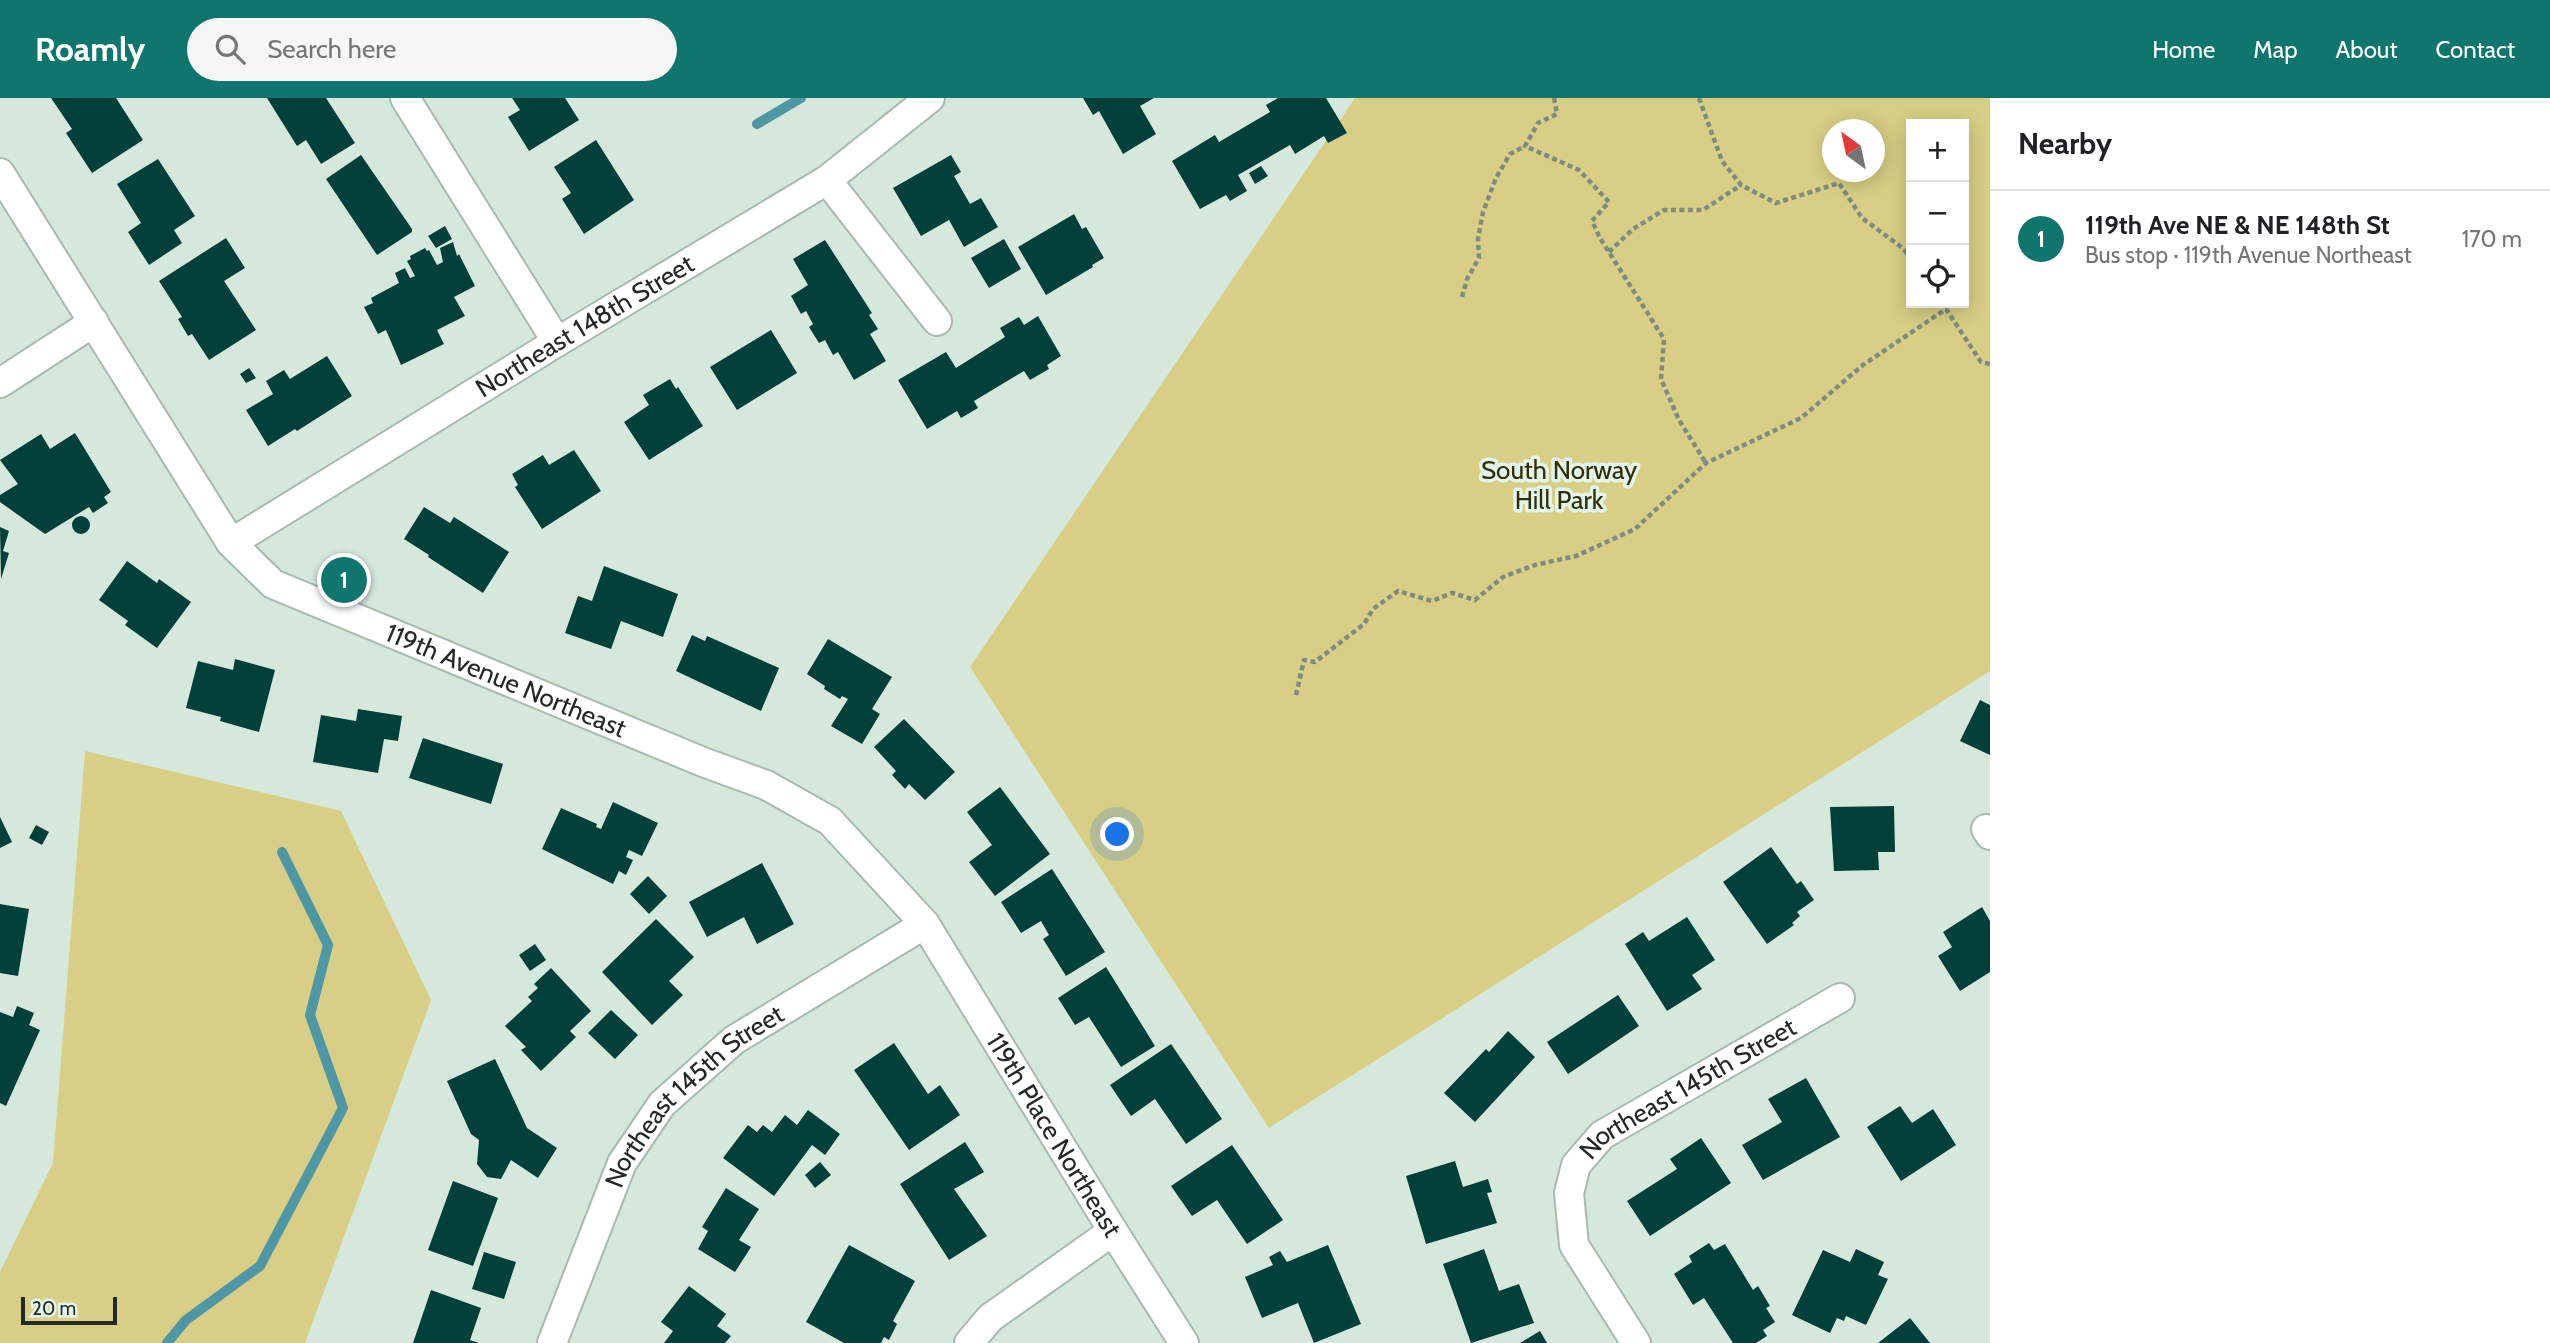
<!DOCTYPE html>
<html lang="en">
<head>
<meta charset="utf-8">
<style>
	:root { --surface:#fff; --page:#f6f6f6; --text:#202124; --muted:#757577; --line:#e0e0e0; --accent:#0f766e }
	body { margin:0; font-family:Cabin,sans-serif; background:var(--page); color:var(--text) }
	.controls { position:absolute; right:21px; top:21px; display:grid; overflow:hidden; border-radius:0px; box-shadow:0 4px 18px #0003 }
	.controls button { width:63px; height:63px; display:grid; place-items:center; padding:0; border:0; border-bottom:2px solid var(--line); background:var(--surface); color:var(--text); font:35px sans-serif }
	.compass { position:absolute; left:1822px; top:21px; width:63px; height:63px; border-radius:50%; background:var(--surface); box-shadow:0 4px 18px #0003; rotate:327deg }
	.scale { position:absolute; left:21px; bottom:18px; width:96px; box-sizing:border-box; padding-left:7px; border:4px solid #232a26; border-top:0; font-size:19px; line-height:24px; white-space:nowrap; color:#232a26; -webkit-text-stroke:5px #e3f5e9; paint-order:stroke }
	.you { position:absolute; left:1118px; top:737px; width:24px; height:24px; margin:-18px; border:5px solid #fff; border-radius:50%; background:#1a73e8; box-shadow:0 0 0 10px #1a73e833 }
	.badge { display:grid; place-items:center; width:46px; height:46px; border-radius:50%; background:var(--accent); color:#fff; font-size:23px; font-weight:700 }
	.pin { position:absolute; translate:-50% -50%; border:4px solid #fff; box-shadow:0 2px 7px #0006 }
	.list { margin:0; padding:0; list-style:none }
	h2 { display:flex; justify-content:space-between; align-items:center; height:91px; margin:0; padding:0 28px; font-size:30px }
	h2 small { font-size:23px; font-weight:400; color:var(--muted) }
	.list li { display:grid; grid-template-columns:46px 1fr auto; gap:21px; align-items:center; box-sizing:border-box; height:98px; padding:0 28px; border-top:2px solid var(--line) }
	.list b { display:block; font-size:26px; white-space:nowrap }
	.list p { margin:0; font-size:23px; white-space:nowrap; color:var(--muted) }
	.list em { font-size:23px; font-style:normal; color:var(--muted) }
	.icon { flex:none; width:38px; height:38px; fill:none; stroke:currentColor; stroke-width:2; stroke-linecap:round; stroke-linejoin:round }
	.map { position:relative; flex:none; width:1990px; height:1245px; overflow:hidden }
	header { display:flex; align-items:center; gap:42px; box-sizing:border-box; height:98px; padding:0 35px; background:var(--accent); color:#fff }
	header strong { font-size:33px }
	nav { display:flex; gap:38px; margin-inline-start:auto; font-size:24px }
	.search { width:490px; height:63px; background:var(--page); display:flex; align-items:center; gap:18px; box-sizing:border-box; padding:0 24px; border-radius:38px; color:var(--muted); font-size:26px }
	main { display:flex }
	aside { flex:1; background:var(--surface) }
	.map>svg:first-child { display:block }
</style>
</head>
<body>
<header>
<strong>Roamly</strong>
<div class="search"><svg class="icon" aria-label="search" viewBox="0 0 24 24"><circle cx="10" cy="10" r="6"/><path d="M15 15l6 6"/></svg>Search here</div>
<nav><a>Home</a><a>Map</a><a>About</a><a>Contact</a></nav>
</header>
<main>
<div class="map">
<svg width="1990" height="1245" viewBox="0 0 1990 1245">
	<rect width="100%" height="100%" fill="#d6e8dc"/>
	<path fill="#d8ce85" fill-rule="evenodd" d="M1355,0H1990V573L1269,1030L970,569ZM1911,26H1964V205H1911ZM1832,32H1874V74H1832Z
		M85,653L341,713L431,902L305,1245H0V1174L53,1065Z"/>
	<g fill="none" stroke-linecap="round" stroke-linejoin="round">
		<path stroke="#4e97a5" stroke-width="10" d="M757,26L801,0
			M167,1245L186,1222L260,1168L343,1010L310,917L328,847L282,754"/>
	</g>
	<path fill="#00403a" d="M51,0H116L143,42L92,75L66,35L72,31Z
		M267,0H326L355,45L321,66L306,42L297,48Z
		M512,0H565L579,22L529,53L508,19L520,12Z
		M1083,0H1154L1140,8L1156,36L1123,56L1099,13L1093,17Z
		M1278,0H1326L1347,35L1328,45L1324,38L1295,56L1290,47L1238,77L1247,93L1230,103L1226,97L1200,111L1172,63L1215,37L1219,44L1270,14L1266,7Z
		M596,42L634,102L584,136L562,101L571,95L554,69Z
		M361,57L412,131V134L377,157L326,81Z
		M951,57L961,74L954,78L970,106L981,100L998,129L964,149L949,122L921,138L893,90Z
		M158,61L195,118L174,132L182,145L149,167L128,134L141,125L117,86Z
		M1261,68L1268,78L1255,86L1249,75Z
		M1074,116L1082,131L1086,129L1104,160L1092,167L1093,169L1046,197L1018,149Z
		M445,128L452,141L436,150L428,138Z
		M226,140L245,170L224,183L256,232L209,262L192,236L188,238L178,221L182,219L159,183Z
		M1004,141L1021,171L989,190L971,160Z
		M825,142L872,215L869,217L878,231L870,236L886,263L854,282L838,254L833,257L825,242L819,245L809,229L813,226L806,213L801,216L791,198L808,187L793,161Z
		M453,144L457,158L459,156L475,188L454,199L465,218L437,232L444,246L401,267L386,232L378,236L364,209L373,205L371,200L399,185L395,175L405,170L410,180L415,178L407,163L411,161L410,158L425,150L427,153L429,152L437,167L443,164L440,150Z
		M1038,218L1061,258L1047,267L1049,271L1030,282L1024,273L974,303L978,310L961,320L957,313L927,331L898,282L946,254L956,270L1005,239L1000,230L1019,219L1024,227Z
		M771,232L797,275L737,312L710,269Z
		M327,258L352,298L297,333L295,331L268,348L246,312L273,296L266,283L284,272L290,281Z
		M249,270L256,280L246,285L240,276Z
		M670,281L676,291L678,289L703,328L649,362L624,324L649,307L643,297Z
		M75,335L111,394L104,399L108,405L93,415L89,409L45,436L0,404V397L18,386L0,362L41,336L50,351Z
		M574,352L601,393L542,431L515,389L518,387L512,376L543,357L549,367Z
		M424,409L450,425L454,419L509,454L483,495L428,459L429,457L404,441Z
		M72 427a9 9 0 1 1 18 0a9 9 0 1 1-18 0Z
		M0,429L9,433L3,453L9,455L1,481Z
		M127,463L157,485L159,481L191,504L157,550L125,527L128,523L99,502Z
		M604,468L678,496L663,539L621,523L611,551L565,535L578,498L592,503Z
		M692,537L705,543L707,538L779,570L761,613L676,573Z
		M828,541L892,579L872,611L880,616L862,646L831,628L848,601L842,598L840,601L824,591L825,588L807,576Z
		M235,561L275,572L259,634L220,623L221,619L186,610L198,563L233,572Z
		M1980,602L1990,607V657L1960,643Z
		M358,611L402,618L398,643L384,641L378,675L313,664L321,617L356,623Z
		M904,621L955,674L925,702L909,686L905,691L892,677L896,673L874,649Z
		M423,640L503,666L491,706L409,680Z
		M1000,689L1050,756L995,798L969,764L992,747L967,714Z
		M613,704L658,725L642,758L629,752L626,759L633,762L626,777L619,773L613,786L542,751L561,710L597,726L596,729L601,731Z
		M1894,708L1895,754H1878L1879,772L1834,773L1830,709Z
		M0,719L12,744L0,750Z
		M36,727L49,734L42,747L29,740Z
		M1771,749L1797,786L1801,783L1814,802L1797,814L1800,818L1792,825L1794,827L1767,846L1723,784Z
		M762,765L794,826L757,846L744,819L707,839L689,804Z
		M1052,771L1105,854L1066,878L1043,841L1049,837L1041,823L1021,835L1001,804Z
		M648,778L667,798L649,816L630,796Z
		M0,806L29,811L18,878L0,875Z
		M1982,809L1990,823V874L1960,893L1938,858L1952,849L1943,834Z
		M1687,819L1715,862L1692,877L1702,891L1667,913L1625,846L1643,834L1649,843Z
		M656,821L694,859L669,883L683,897L652,927L602,874Z
		M535,846L546,862L530,873L519,857Z
		M1106,869L1155,948L1121,969L1089,919L1075,927L1058,900Z
		M551,870L591,913L570,933L576,939L541,973L521,952L526,949L505,928L532,903L528,899L538,890L534,886Z
		M1618,897L1639,928L1568,976L1547,944Z
		M17,908L34,915L29,927L40,932L6,1008L0,1005V914L13,919Z
		M611,912L638,937L615,961L588,935Z
		M1508,933L1535,959L1475,1024L1444,995L1486,951L1489,954Z
		M894,945L928,996L940,987L960,1017L909,1052L854,972Z
		M1171,946L1222,1021L1186,1046L1155,1001L1131,1018L1110,987Z
		M495,961L527,1030L557,1050L538,1080L511,1062L501,1081L487,1079L477,1066L479,1042L471,1036L447,983Z
		M1806,980L1840,1039L1763,1082L1742,1047L1782,1024L1768,1001Z
		M1900,1008L1912,1025L1933,1011L1956,1047L1901,1083L1867,1029Z
		M808,1012L840,1036L825,1057L812,1047L774,1098L723,1060L748,1027L757,1034L763,1027L772,1034L785,1017L797,1027Z
		M1701,1040L1731,1085L1650,1138L1627,1103L1677,1071L1670,1061Z
		M965,1044L984,1074L954,1091L987,1138L949,1162L900,1086Z
		M1232,1047L1283,1122L1247,1146L1217,1102L1192,1118L1171,1088Z
		M1455,1063L1463,1089L1488,1081L1492,1094L1487,1095L1497,1125L1426,1146L1406,1078Z
		M820,1064L831,1077L815,1090L805,1077Z
		M453,1083L498,1100L473,1168L428,1152Z
		M726,1090L759,1111L739,1142L751,1149L735,1174L698,1151L708,1133L702,1129Z
		M1709,1145L1714,1152L1725,1146L1753,1192L1758,1188L1770,1208L1766,1210L1775,1224L1763,1232L1767,1238L1756,1245H1733L1704,1200L1693,1207L1674,1176L1692,1164L1689,1158Z
		M849,1147L915,1183L893,1223L897,1226L889,1242L884,1239L881,1245H844L806,1224Z
		M1328,1147L1361,1226L1314,1245L1298,1205L1262,1220L1245,1179L1273,1167L1269,1159L1280,1153L1287,1164Z
		M1484,1151L1499,1193L1519,1186L1534,1225L1471,1245L1443,1166Z
		M1856,1151L1884,1164L1878,1177L1888,1181L1866,1227L1846,1218L1844,1223L1837,1220L1830,1235L1792,1217L1823,1152L1850,1164Z
		M484,1154L516,1164L504,1201L472,1191Z
		M689,1188L726,1216L717,1228L731,1238L725,1245H664L673,1233L661,1224Z
		M431,1192L481,1210L470,1242L479,1245H413Z
		M1910,1220L1930,1245H1878Z
		M1540,1233L1547,1245H1520Z"/>
	<g fill="none" stroke-linecap="round" stroke-linejoin="round">
		<g stroke="#a8baaf" stroke-width="32">
			<g id="street">
				<path d="M405,0L557,244"/>
				<path id="s1" d="M0,75L231,445L273,486L703,664L766,687L830,723L925,826L1113,1133L1184,1245"/>
				<path d="M827,82L937,223"/>
				<path d="M0,285L94,224"/>
				<path id="s2" d="M231,445L557,244L827,82L930,0"/>
				<path d="M1986,731L1990,737"/>
				<path id="s3" d="M552,1245L622,1065L662,1006L734,942L925,826"/>
				<path d="M969,1245L990,1220L1113,1133"/>
				<path id="s4" d="M1636,1245L1574,1147L1569,1095L1576,1067L1602,1037L1840,900"/>
			</g>
		</g>
		<path stroke="#7e8b83" stroke-width="4.5" stroke-dasharray="5 3.5" stroke-linecap="butt" d="M1554,0L1557,16L1538,25L1525,48L1579,72L1609,104L1592,123L1600,140L1664,241L1661,281L1679,322L1706,365
			M1699,0L1722,63L1741,87L1776,105L1839,85L1862,120L1904,151L1911,162
			M1609,154L1633,131L1664,112H1703L1741,87
			M1462,199L1467,181L1479,160L1478,141L1483,114L1496,80L1510,56L1525,48
			M1941,205L1946,211
			M1296,597L1304,562L1315,564L1364,526L1373,511L1398,493L1432,503L1452,495L1475,502L1503,479L1535,467L1576,458L1635,431L1706,365L1801,320L1863,267L1946,211L1981,264L1990,266"/>
		<use href="#street" stroke="#fff" stroke-width="28"/>
	</g>
	<g text-anchor="middle" dominant-baseline="central" stroke-width="7" stroke-linejoin="round" paint-order="stroke">
		<g font-size="26" fill="#232a26" stroke="#e3f5e9">
			<text stroke="none"><textPath href="#s2" startOffset="415">Northeast 148th Street</textPath></text>
			<text stroke="none"><textPath href="#s1" startOffset="747">119th Avenue Northeast</textPath></text>
			<text stroke="none"><textPath href="#s4" startOffset="334">Northeast 145th Street</textPath></text>
			<text stroke="none"><textPath href="#s3" startOffset="292">Northeast 145th Street</textPath></text>
			<text stroke="none"><textPath href="#s1" startOffset="1488">119th Place Northeast</textPath></text>
		</g>
		<g font-size="26" fill="#322d0a" stroke="#e3f5e9">
			<text x="1559" y="372">South Norway<tspan x="1559" dy="30">Hill Park</tspan></text>
		</g>
	</g>
</svg>
<div class="controls">
<button>+</button>
<button>−</button>
<button><svg class="icon" aria-label="locate" viewBox="0 0 24 24"><circle cx="12" cy="12" r="6"/><path d="M12 2v4M12 18v4M2 12h4M18 12h4"/></svg></button>
</div>
<svg class="compass" viewBox="-18 -18 36 36"><path d="M0-13l5 13h-10z" fill="#e53935"/><path d="M0 13l5-13h-10z" fill="#757577"/></svg>
<div class="scale">20 m</div>
<div class="you"></div>
<div class="pin badge" style="left:344px;top:482px">1</div>
</div>
<aside>
<h2>Nearby<small></small></h2>
<ul class="list">
<li><span class="badge">1</span><div><b>119th Ave NE &amp; NE 148th St</b><p>Bus stop · 119th Avenue Northeast</p></div><em>170 m</em></li>
</ul>
</aside>
</main>
</body>
</html>
